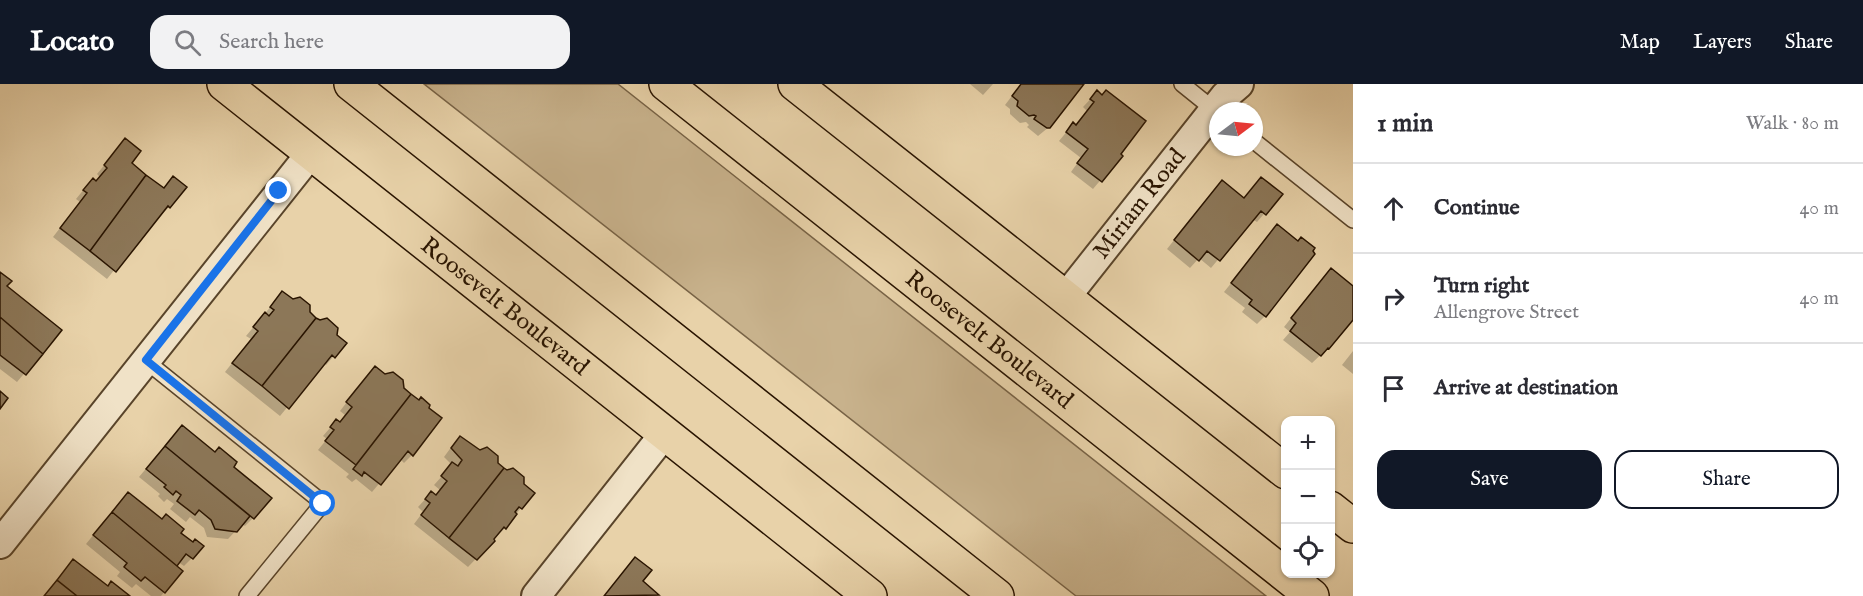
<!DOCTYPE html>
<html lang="en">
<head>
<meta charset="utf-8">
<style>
	:root { --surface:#fff; --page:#f2f2f3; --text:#2b2b33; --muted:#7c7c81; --line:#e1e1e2; --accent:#111827 }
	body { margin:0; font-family:"IM FELL English",serif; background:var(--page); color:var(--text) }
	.controls { position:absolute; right:18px; bottom:18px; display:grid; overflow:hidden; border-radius:12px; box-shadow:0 2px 4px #0004 }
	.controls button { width:54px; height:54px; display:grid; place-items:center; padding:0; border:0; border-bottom:2px solid var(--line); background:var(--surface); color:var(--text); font:30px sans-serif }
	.compass { position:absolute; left:1209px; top:18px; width:54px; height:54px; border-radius:50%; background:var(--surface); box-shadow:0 2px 4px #0004; rotate:74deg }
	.stop { position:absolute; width:18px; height:18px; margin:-14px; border:4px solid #1a73e8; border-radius:50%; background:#fff }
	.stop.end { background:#1a73e8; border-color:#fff; box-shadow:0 2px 6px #0008 }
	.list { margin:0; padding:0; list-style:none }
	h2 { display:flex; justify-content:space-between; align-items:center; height:78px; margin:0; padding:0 24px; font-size:26px }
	h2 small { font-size:20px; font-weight:400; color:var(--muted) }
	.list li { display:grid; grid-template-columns:39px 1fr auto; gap:18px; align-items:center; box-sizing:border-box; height:90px; padding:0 24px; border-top:2px solid var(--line) }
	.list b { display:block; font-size:22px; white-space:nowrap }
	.list p { margin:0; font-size:20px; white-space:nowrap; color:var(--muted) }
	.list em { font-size:20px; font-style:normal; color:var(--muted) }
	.actions { display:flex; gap:12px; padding:18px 24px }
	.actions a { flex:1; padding:14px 0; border:2px solid var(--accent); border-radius:18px; text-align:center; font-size:21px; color:var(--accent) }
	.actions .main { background:var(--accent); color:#fff }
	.icon { flex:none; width:33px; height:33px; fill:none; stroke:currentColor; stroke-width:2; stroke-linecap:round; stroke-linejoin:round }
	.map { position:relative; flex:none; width:1353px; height:512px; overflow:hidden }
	header { display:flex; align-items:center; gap:36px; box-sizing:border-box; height:84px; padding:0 30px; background:var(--accent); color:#fff }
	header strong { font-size:28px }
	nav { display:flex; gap:33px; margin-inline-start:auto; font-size:21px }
	.search { width:420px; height:54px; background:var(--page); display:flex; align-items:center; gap:15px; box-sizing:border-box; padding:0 21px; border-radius:18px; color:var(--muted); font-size:22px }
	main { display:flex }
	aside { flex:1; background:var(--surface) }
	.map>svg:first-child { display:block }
</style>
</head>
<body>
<header>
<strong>Locato</strong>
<div class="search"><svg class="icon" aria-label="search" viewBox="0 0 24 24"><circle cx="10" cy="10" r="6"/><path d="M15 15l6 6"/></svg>Search here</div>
<nav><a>Map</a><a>Layers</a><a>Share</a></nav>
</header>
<main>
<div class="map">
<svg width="1353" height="512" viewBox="0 0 1353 512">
	<rect width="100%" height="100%" fill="#e8d2a9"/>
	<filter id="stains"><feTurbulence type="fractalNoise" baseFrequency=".00333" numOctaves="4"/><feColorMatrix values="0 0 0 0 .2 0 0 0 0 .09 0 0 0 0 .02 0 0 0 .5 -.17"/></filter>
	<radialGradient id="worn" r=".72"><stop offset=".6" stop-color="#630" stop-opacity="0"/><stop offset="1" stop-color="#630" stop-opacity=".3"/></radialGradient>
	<path fill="#c8b28c" stroke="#786346" stroke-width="1.5" d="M424,0H618L1266,512H1076Z"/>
	<path fill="#0003" d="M970,0H993L983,11Z
		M1021,0H1082L1049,43L1038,52L1027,43L1029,41L1026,38L1020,39L1010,30V25L1005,21Z
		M1097,8L1121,72L1093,105L1071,88L1081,74L1059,57L1073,40L1075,43L1087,27L1083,23Z
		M125,56L129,79L163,105L173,94L169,123L161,131L160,129L107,195L53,153L80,118L76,115L85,104L95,99L100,93L97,90Z
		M1214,106L1244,115L1281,110L1257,138L1252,135L1211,184L1199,174L1190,184L1167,165Z
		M1277,142L1265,232L1257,240L1242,228L1245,224L1224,208Z
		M0,190L5,202L60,247L17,298L0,285Z
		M1323,194L1353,203V233L1328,264L1312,279L1283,256L1290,248L1284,243Z
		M282,209L345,259L326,281L324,279L280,332L225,288L251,255L246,252Z
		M1353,267V290L1342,281Z
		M367,292L402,305L440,334L412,371L404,379L400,375L372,408L356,395L352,398L346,393L349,390L318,366L327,355L323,352L336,337L339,339L345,331L340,327Z
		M174,351L231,383L253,434L245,442L242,440L228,455L207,453L204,444L190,433L186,438L170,425L174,420L167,415L164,418L158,412L160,410L139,393Z
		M452,362L496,380L521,424L505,444L497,452L495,450L493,457L468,483L414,440L423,428L418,423L431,409L435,413L440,406L434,401L452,381L444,373Z
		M120,418L179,449L192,460V474L184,482L178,478L175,482L181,488L161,512H151L136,500L132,504L117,492L120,488L86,460Z
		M627,483L641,498L658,512H605Z"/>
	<path fill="#8c7758" stroke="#291400" stroke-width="1.5" d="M1021,0H1084L1050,44H1047L1034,35L1036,32L1034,31L1029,32L1017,22L1018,17L1012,12Z
		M1097,6L1102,11L1106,6L1146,37L1121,70L1123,72L1102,98L1077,79L1088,65L1066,48L1073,38L1076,41L1094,18L1090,15Z
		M125,54L141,67L132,79L146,91L90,167L60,144L87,109L83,106L93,94L96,97L107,84L104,81Z
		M146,91L164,104L173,92L187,103L170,124L168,122L116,188L90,167Z
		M1261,93L1283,110L1266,131L1261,127L1220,177L1207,167L1199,177L1174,156L1222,96L1244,114Z
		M1277,140L1298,157L1301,153L1315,164L1313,167L1315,170L1266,233L1249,220L1252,216L1231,199Z
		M1331,184L1353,202V236L1329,265L1328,264L1321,272L1290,247L1296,239L1291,234Z
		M0,188L12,197L7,202L62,246L43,270L0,233Z
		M282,207L293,215L300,213L310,221V228L316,234L262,302L232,279L258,247L253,243L265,228L269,232L274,226L270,223Z
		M0,233L43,270L26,291L0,271Z
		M316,234L320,236L327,234L338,244L337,251L347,259L335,274L332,271L289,325L262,302Z
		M375,282L385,290L393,288L403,296L404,304L411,310L356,381L325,357L334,346L330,343L336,335L340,338L352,323L346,318Z
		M0,307L8,314L0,325Z
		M411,310L419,316L421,313L430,321L429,324L442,334L413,372L408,367L381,401L364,388L362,392L353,385Z
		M182,341L215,368L219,363L237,378L234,383L272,414L254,435L165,362Z
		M460,352L480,366L487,363L498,372V379L504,384L449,454L421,431L430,419L425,415L431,407L436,411L447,397L441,392L452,378L458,382L462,376L451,364Z
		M165,362L250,432L237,448L215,445L211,436L199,426L195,431L177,417L181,411L176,407L173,411L164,403L166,401L146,385Z
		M504,384L507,386L513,384L524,393V400L535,409L522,425L519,423L515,428L517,430L506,445L504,443L494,455L495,457L477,476L449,454Z
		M128,408L162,435L166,430L184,445L181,449L193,458L195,455L204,462L193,475L186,470L177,482L112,428Z
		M112,428L183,487L165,509L145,493L141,497L124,483L127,479L93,451Z
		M635,473L652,486L643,497L659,511L604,512Z
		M73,475L108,502L111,497L130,512H77L57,496Z
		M57,496L77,512H44Z"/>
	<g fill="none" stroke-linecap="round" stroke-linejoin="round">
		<g stroke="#59442a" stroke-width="18">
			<path id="lane" d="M1182,0L1218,29
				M1254,57L1353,136
				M146,277L323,419L247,512"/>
		</g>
		<g stroke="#59442a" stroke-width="32">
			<g id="street">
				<path id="s1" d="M1065,214L1225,12L1239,0"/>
				<path d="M0,460L311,69"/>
				<path d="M536,512L665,349"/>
			</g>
		</g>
		<g stroke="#291400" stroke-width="36">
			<g id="highway">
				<path id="s2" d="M224,0L870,512"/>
				<path d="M351,0L997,512"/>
				<path id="s3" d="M666,0L1312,512"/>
				<path d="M795,0L1286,388"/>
				<path d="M1330,424L1353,442"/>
			</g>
		</g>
		<use href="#lane" stroke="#f0e2c7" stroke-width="15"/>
		<use href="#street" stroke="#f0e2c7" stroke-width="28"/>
		<use href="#highway" stroke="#e8d2a9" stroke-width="33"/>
	</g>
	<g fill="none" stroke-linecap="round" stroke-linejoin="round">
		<path stroke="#1a73e8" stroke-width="8" d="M279,107L146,276L323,420"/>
	</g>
	<g text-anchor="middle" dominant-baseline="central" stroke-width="4.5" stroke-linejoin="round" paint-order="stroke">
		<g font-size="24" fill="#291400" stroke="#f0e2c7">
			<text stroke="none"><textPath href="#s1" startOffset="120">Miriam Road</textPath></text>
			<text stroke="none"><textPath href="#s2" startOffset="358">Roosevelt Boulevard</textPath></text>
			<text stroke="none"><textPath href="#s3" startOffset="412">Roosevelt Boulevard</textPath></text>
		</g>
	</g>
	<rect width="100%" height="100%" filter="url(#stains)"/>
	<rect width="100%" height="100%" fill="url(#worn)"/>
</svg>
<div class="controls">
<button>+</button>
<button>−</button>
<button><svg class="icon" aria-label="locate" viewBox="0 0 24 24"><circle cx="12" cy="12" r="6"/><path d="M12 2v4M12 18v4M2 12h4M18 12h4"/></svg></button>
</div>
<svg class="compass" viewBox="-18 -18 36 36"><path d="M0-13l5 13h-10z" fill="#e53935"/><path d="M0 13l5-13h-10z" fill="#7c7c81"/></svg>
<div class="stop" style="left:323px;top:420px"></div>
<div class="stop end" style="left:279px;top:107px"></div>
</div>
<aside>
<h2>1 min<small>Walk · 80 m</small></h2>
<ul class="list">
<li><svg class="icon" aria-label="ahead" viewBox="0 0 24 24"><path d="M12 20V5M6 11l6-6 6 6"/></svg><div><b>Continue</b></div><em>40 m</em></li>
<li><svg class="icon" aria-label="right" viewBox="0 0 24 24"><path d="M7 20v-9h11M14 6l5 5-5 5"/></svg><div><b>Turn right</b><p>Allengrove Street</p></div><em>40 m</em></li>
<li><svg class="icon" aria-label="arrive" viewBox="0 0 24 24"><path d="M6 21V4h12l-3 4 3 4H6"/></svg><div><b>Arrive at destination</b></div></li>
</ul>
<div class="actions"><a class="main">Save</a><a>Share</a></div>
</aside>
</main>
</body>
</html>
